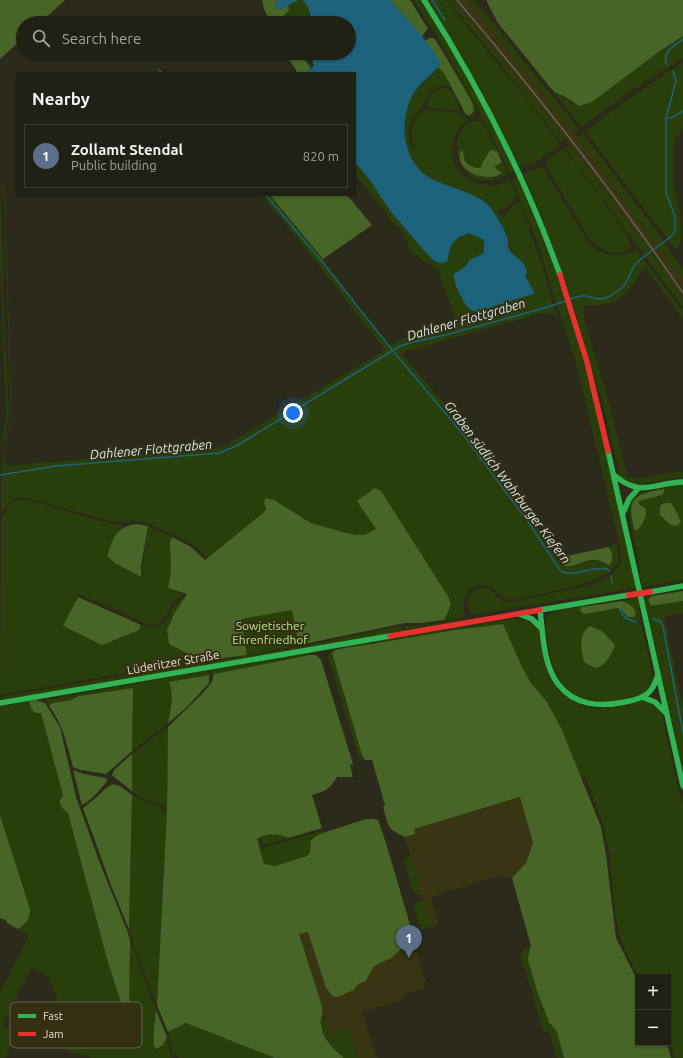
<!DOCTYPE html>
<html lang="en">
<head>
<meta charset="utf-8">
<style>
	:root { --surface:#212014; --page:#2d2d22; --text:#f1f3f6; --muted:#a2a3a0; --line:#3e3e34; --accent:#2563eb }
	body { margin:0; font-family:Ubuntu,sans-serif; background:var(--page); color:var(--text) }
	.controls { position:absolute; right:12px; bottom:12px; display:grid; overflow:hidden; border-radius:0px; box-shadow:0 1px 3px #0004 }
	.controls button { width:36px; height:36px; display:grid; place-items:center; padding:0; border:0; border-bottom:1px solid var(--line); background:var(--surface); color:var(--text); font:20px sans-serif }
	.you { position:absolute; left:293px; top:413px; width:14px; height:14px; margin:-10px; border:3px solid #fff; border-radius:50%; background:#1a73e8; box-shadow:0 0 0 6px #1a73e833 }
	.badge { display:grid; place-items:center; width:26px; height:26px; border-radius:50%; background:var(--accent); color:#fff; font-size:13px; font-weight:700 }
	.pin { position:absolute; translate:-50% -33px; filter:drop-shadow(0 1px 2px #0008) }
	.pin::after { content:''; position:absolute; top:21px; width:14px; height:12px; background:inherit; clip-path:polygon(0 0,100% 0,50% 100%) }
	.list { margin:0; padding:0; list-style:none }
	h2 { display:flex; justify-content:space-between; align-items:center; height:52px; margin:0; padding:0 16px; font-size:17px }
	h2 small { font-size:13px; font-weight:400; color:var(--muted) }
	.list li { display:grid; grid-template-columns:26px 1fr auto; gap:12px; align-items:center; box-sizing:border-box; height:64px; margin:0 8px 8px; padding:0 8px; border:1px solid var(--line); border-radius:0px }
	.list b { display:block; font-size:15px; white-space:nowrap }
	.list p { margin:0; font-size:13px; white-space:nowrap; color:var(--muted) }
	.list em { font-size:13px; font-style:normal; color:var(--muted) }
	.icon { flex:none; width:22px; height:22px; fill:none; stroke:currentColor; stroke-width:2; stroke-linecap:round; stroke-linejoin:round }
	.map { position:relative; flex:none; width:683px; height:1058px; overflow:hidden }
	.search { position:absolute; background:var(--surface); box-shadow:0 1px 3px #0004; left:16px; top:16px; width:340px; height:44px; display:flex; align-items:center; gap:10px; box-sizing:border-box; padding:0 14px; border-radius:22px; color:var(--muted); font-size:15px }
	.panel { position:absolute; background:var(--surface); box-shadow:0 1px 3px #0004; left:16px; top:72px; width:340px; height:124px; border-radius:0px }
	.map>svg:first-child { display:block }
</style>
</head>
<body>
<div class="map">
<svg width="683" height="1058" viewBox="0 0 683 1058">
	<rect width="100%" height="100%" fill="#2c2a1b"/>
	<path fill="#393412" d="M453,0H468L560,114L607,176L683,280V299L649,250L576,151Z
		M520,797L533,843L526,863L512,878L498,876L431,897L438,925L431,927L405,837L415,834L414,829Z
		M311,928L325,968L413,941L426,982L424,983L426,988L402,995L403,1000L362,1012L377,1058H358L349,1028L329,1035L297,932Z"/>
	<path fill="#293f0b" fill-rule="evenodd" d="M299,0H303C308,5 313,17 311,23H272L267,15L271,19L275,21L289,7L288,5Z
		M414,0H420C456,55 488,111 515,171L510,173C482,113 450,56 414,0Z
		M427,0H445C484,47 524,94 560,144L538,161L520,168Z
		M447,0H453L566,139L561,142L495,57Z
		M468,0H473L488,17L579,129L574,133Z
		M683,36V58L629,92L582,127L554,92L564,96L572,103L592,102L660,51Z
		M443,52L458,75L475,106L476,111L472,116H469L472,113V102Z
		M683,62V127L675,140L673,148V184L680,211L681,234L680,245L676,250L586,132L614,109Z
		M438,67L444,73L455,92C454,91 451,87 451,87C444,82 432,89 429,94C426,99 424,104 421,108C419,112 415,114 413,118C407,126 406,143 415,150V149C410,135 410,118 424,110L456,112L468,119C434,148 457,190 499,185C502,184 507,181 510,180L517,196L507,208L499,210L498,213L503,217L516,202L520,203L529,226V230L542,264L552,302L558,318C552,312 546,313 538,314L403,352L402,354L459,421L493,465L564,565C578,570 591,554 605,564L612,553L608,547L616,544C618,551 620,558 616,565C605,584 534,595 512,600L503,598L494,589L489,586L478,585L469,590L464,600V617L444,620L451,605L376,530L365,535H357L346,533L311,523L274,500L269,499L263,513L208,558L196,547L181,538L147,523L138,521L114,522L23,497L12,499L1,514V471L11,412L4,195L0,182L3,185L5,193L12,411L5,457L7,466L220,447L228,444L385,350L295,235L261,195H270L323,259L348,294L390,346C413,331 438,336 459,324L443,287L439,272L440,270L419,258L411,251L401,230L395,225L370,192L355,175V162L369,179L391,212L433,260L439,263L447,262C451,244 451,240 469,233L484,240V253L471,260L465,267L454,274L469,308L472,310L479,311L533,294L525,276L527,271C526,269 525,266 523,263C520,258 513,256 510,251C507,247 508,243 508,239C506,232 492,207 486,203C471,191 447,187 430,178C401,161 398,118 415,91C421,82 431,76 438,67Z
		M443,88H448L452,92L461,112C451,107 438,112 428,106C426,95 435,91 443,88Z
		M478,120L484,124L497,151L490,150C488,156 482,162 481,167C475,170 469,165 465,161L463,152L460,161L465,169L474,174L497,170L495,166L502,162L508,174C502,176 496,180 491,180C453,186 444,125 478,120Z
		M583,134L661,237L683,270V280L578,138Z
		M570,144L649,250L683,299V307L565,148Z
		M564,149C581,171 598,194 614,217C620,226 630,236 631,247C619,262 595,247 587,235L547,167C546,158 557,154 564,149Z
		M540,166L544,169L588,243C599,253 611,257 625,254C630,253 633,251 638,253L683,311V319L646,268C639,273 637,280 631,287C620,303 602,307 584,306V319L608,399L627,476L631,478L635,479L682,471L683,478H673L635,486L623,480L620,476L602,399L593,375L574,307L543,222L523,174L540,167Z
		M518,176C536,220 554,264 568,309C597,400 615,495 636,588L472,615L467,600C471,589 479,586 490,589L501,601L512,602L583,587L600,581L612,574L620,565L621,554L620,545L577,367L571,347L554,297L541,252L512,179Z
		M0,196L1,205L4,317L9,410L6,433L0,459L6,414L0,256Z
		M675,485H683V580L642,587L638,561L628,508L629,502L636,494L641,493ZM662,495L639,501V503L646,509L643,522L634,500Z
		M17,500H28L104,522L125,526L117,532L141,576L148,526L172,537L170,543L171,571L168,588L184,594C167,601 170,621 153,626L144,623L115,609L79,594L64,626L139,631L141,625L156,628L166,622L174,605L185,597L174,614L167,629L169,644L196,658L197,660L0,695L1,519L12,502Z
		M651,596L648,600L651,606L683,601V613L664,616L683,709V773L644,597Z
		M638,598L641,623L653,675C653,688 644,694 632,697C579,711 554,693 547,639C546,631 543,621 549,615C556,609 572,609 581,607V609L618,608L621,610L628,617L627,602L622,601Z
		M292,609L299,645L247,655L240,619Z
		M463,619L459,621L406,630L404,628V626H421Z
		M512,619C518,619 527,619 533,623C544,631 543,658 547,671C551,683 560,693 570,699C588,711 606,709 626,705C631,703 638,700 644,700C652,701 659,708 662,715L680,795L683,804V1058H675L668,1037V977H638L621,941L615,913L610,857L604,827L586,778L584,776L581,777L562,730L547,702L531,683L522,667L503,624L375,644L378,641Z
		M400,626L402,629L401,631L290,650L289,649Z
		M368,642L371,644L335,650L332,653L362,755L365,760L359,758L328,656L331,650Z
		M286,649L285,651L210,664L209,662Z
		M308,652L310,655L214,674L212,678L211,671L213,669L257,661L259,663L264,660Z
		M205,662V665L0,700V697L194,663Z
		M206,670L209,675L170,682C174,696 171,710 168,723L132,751L133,688L79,696L71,700L53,703L49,706L46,700Z
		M29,701L33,710L41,713L63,795L60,799L63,809L68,813L107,959L125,1015L129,1019L130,940L156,1010V1023L153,1041L157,1049C163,1048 165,1043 167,1037L172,1058H93L65,1050L72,1037L62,1032L65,1027L55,1021L60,1012L59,1003L48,977L31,968L2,1025L17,1033L5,1058H0V992L29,936L18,929C26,924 30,919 30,909L0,815V706Z
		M168,727L167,808L146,800L132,791V754Z
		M132,795L167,811L157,1005L136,952L129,929Z
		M322,831L323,833L318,835L311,840L310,852L307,856L275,866L264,864L256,839C266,833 278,832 288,838L265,845L263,843L261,839L259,840L263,850L265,847Z
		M411,856L422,895H418L413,892L404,861L406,858Z
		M424,900L431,927L421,930L414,906L417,902Z
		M531,946L529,953L549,1022L557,1032L564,1058H557L549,1031L544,1033L520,954L525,948Z
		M322,1015L329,1035L349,1028L358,1058H344C333,1048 316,1031 322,1015Z
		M186,1023L196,1027L275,1058H179L173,1053L168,1032Z"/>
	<path fill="#476527" d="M0,0H65L40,23H23V38L0,59Z
		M262,0H277L275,4L281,9L288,5L289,10C275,27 265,20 262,0Z
		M390,0H410L428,29L425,32L422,37Z
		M486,0H683V36L660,51L592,102L579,106L564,96L554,92L498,23Z
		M429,38H434L443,52L472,102L474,110L472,113L469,116L465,113L444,73L438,67L440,63L437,58L425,41Z
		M285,53H303L305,60L311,68L306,73H297C296,66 287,60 285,53Z
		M461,150L463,152L465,161C469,165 475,170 481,167C482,161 488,156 490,150L497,151L502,162L495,166L497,170L502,173C488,184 452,171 461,150Z
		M270,195H347L372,225L323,259Z
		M375,488L381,491L449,598L451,605L444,620L421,623H405L299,645L292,610L241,619L247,655L210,660H197L196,658L169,644L167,630L174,614L187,594L168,588L171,571L170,543L172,537L191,547L205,560L263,513L266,509L264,501L266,498L274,500L311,523L346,533L357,535H365L376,529L357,501Z
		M664,489V492L662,495L639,501V504L646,509C646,518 643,525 636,531L634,529C633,523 631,516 631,510C631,493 652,491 664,489Z
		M664,503H671L676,511L681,522L677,526L671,525L660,515V506Z
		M137,524L148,526L141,566V577L115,563L107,556C113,539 116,526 137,524Z
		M608,547L612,552V560L610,565C603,563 599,559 592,560C580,561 564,575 558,558Z
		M683,591V601L651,606L648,600L651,596Z
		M78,597L141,625L139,630L102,645L63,626Z
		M622,601C629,603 635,607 636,614L634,617H628L621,610L618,608L585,614L580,611L581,607Z
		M503,624L522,667L531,683L547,702L562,730L601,827L606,855L616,938L638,982V1043H667L671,1058H564L557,1032L549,1022L536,988L528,960L529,953L531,946L512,878L526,863L533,843L520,797L414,829L415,834L405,837C386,828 389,826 383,807L385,805L372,760H365L362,755L332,653L335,650L345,648L371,644L456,630Z
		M590,626L602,631L615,645C612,653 604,671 593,667C590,666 586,663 584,662C581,650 578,633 590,626Z
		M310,655H316L321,660L353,764L350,765L353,777H337C328,791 327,790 312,795L322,828L288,838C278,833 266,833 257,839L264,864L275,866L307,856L310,852L311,840L318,835L323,833L366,819H373L378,820L386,843L411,928L409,940L401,949L391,958L374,966L366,981L358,984L354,990L337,997L333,996L326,988L308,932L299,934L321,1003C322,1007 323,1012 322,1015C321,1019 320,1021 321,1025C322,1038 334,1050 344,1058H275L186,1023L168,1032L157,1005L167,811L168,727L203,693L212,682L214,674Z
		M209,675V683L187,707L168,723C171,710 174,695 169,682Z
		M133,688L132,751L106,774L81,770L73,767C67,745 63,724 49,706L53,703L71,700L79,696Z
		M36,700L45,703L60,727L76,797L99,861L128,933L130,940L129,1019L125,1015L107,959L68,813L63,809L59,802L63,795L41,713H35L32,710L29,701Z
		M132,754V791L112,775L114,770Z
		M73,770L84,774L105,778L107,779V781C100,790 92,800 82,805Z
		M113,784L120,786L132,795L129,929L112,888L83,808L98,796L106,788Z
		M0,815L30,909C30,919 26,924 18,929L7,923L6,920L0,918Z
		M156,1010L167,1037L163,1045L157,1049L154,1046C152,1035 156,1022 156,1010Z"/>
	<path fill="#1d627b" d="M277,0H299L278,10L275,4Z
		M303,0H390C404,17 432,44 440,63L438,67C431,76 421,82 415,91C398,118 401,161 430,178C447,187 471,191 486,203C492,207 506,232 508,239C508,243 507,247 510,251C513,256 520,258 523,263C525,266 526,269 527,272L525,276L534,292L533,294L479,311C477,311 475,311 473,311C464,308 453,282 454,274L465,267L470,260L484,253V240L469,233C451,240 451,244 447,262L439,263L433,260L421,247L391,212L369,179L355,162V73H306L314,66L310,53H349V23H311C312,17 308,5 303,0Z"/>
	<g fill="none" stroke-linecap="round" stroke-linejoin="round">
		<path stroke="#1d627b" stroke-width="1.5" d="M432,0L445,20
			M667,65C661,52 674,46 683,39
			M159,70L162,73
			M667,118H671L683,111
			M266,195L324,264L393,351L462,433L529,523L560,570C569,579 595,565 608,569L609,571
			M570,299C575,298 580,295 585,296C594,297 596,301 606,298C615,294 625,287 629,277C631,272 632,268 636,264C648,251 664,245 675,232V216L666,193V118L676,81L673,71
			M0,475L56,466L220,453L238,445L400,346C415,340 430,339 445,335C485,324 527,314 566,301
			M611,576L612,582
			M620,610L625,618L636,622
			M653,619L660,621L663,626L683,733"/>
		<path stroke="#30b455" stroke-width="5.5" d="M424,0C480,88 525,177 560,275
			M608,451L683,786
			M614,475C641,498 652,483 683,482
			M623,513L629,499L637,490
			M650,592L683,586
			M629,595L540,610C543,634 543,664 558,684C575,706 600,707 625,702C634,700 644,698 650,691C655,686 656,680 658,674
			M519,614L532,619L542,629
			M642,697L655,702L665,712
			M0,703L390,636"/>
		<path stroke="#e5322d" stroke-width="5.5" d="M560,275L587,362L608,451
			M390,636L540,610"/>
		<path stroke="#61615a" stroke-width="1.5" d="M457,0C537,94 613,191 683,293"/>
		<path stroke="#e5322d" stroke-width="6" d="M629,595L650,592"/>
	</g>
	<g text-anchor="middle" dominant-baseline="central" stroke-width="4" stroke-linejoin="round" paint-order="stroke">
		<g font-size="12" fill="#b4e888" stroke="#342f13">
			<text x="270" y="625">Sowjetischer<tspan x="270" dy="14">Ehrenfriedhof</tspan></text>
		</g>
		<g font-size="12" fill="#e0ddcd" stroke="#342f13">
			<text transform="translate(173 662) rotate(-10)">Lüderitzer Straße</text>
		</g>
		<g font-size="13" font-style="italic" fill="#d1e7f1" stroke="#342f13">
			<text transform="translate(466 319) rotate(-16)">Dahlener Flottgraben</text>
			<text transform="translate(151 449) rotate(-5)">Dahlener Flottgraben</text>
			<text transform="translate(508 482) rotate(53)">Graben südlich Wahrburger Kiefern</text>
		</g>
	</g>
	<rect x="10" y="1002" width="132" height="46" rx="6" fill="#342f13" stroke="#68634b" stroke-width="1"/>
	<rect x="18" y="1014" width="18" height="4" fill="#30b455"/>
	<rect x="18" y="1032" width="18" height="4" fill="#e5322d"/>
	<g font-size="11" fill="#e0ddcd">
		<text x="43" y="1020">Fast</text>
		<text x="43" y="1038">Jam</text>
	</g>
</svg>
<div class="controls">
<button>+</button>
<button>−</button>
</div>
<div class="you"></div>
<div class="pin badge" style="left:409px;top:958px;background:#5c6f8a">1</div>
<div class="search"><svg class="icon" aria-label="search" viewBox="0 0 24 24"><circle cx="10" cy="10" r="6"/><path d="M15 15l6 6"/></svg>Search here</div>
<section class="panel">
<h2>Nearby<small></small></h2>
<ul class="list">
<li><span class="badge" style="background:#5c6f8a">1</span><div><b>Zollamt Stendal</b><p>Public building</p></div><em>820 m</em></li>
</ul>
</section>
</div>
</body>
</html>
